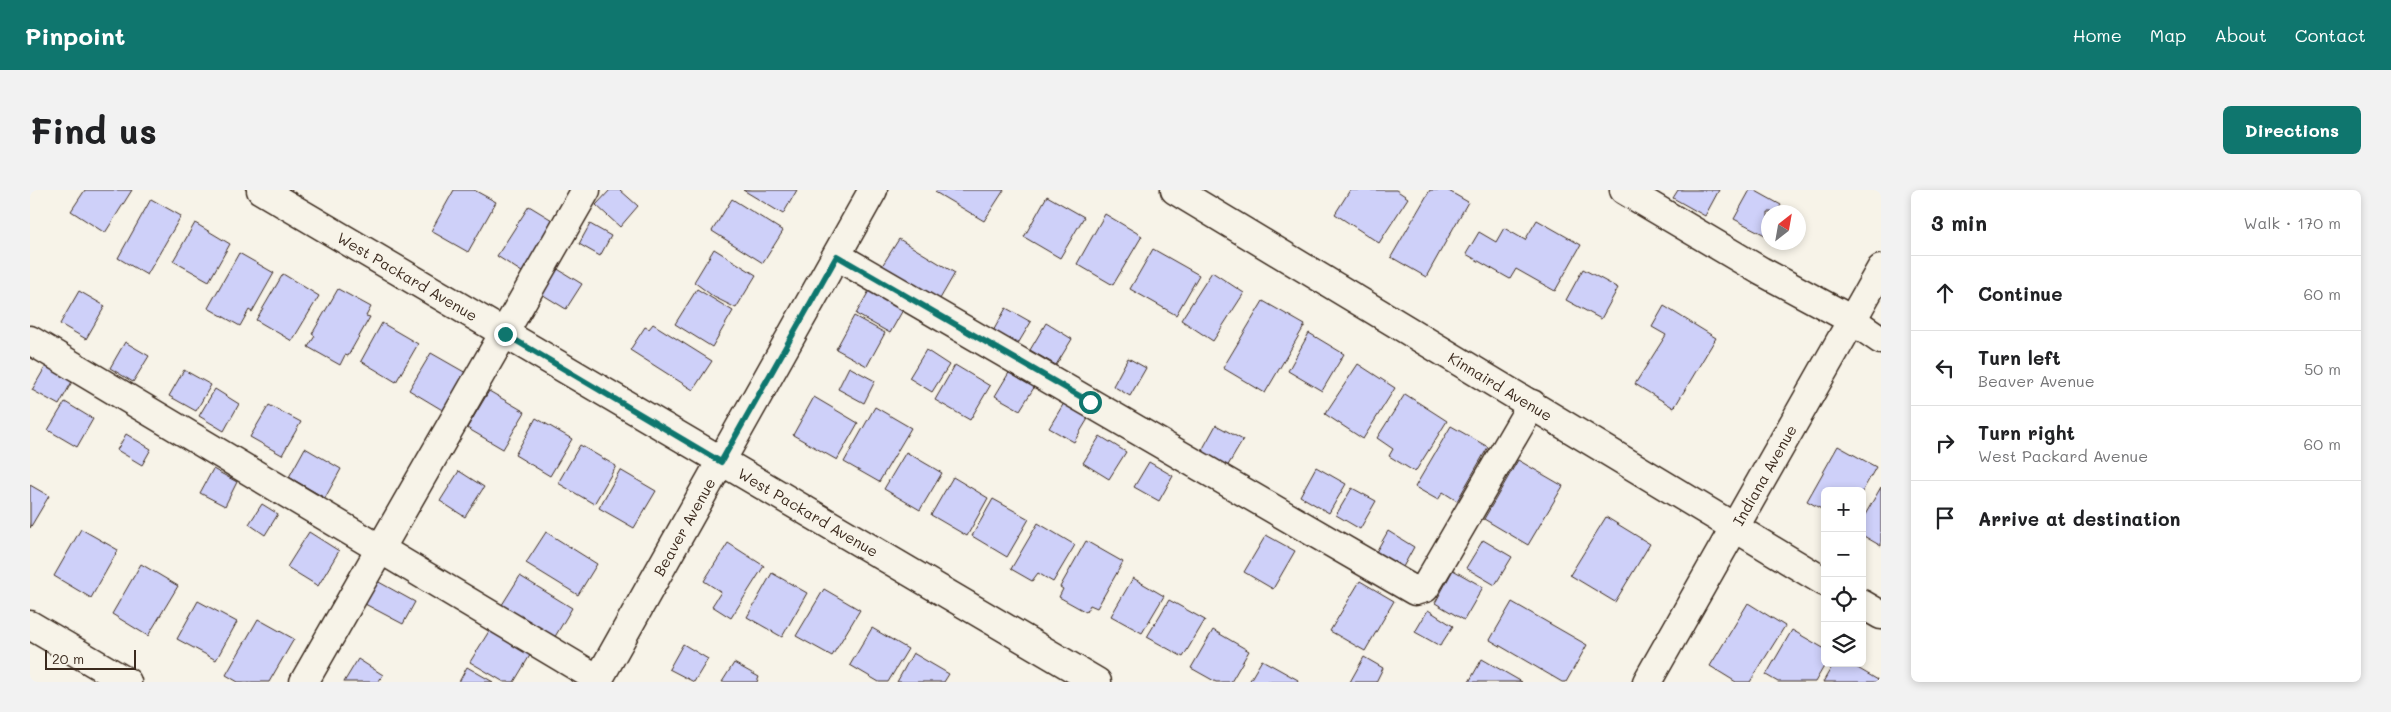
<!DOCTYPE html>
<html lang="en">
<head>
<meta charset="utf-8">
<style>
	:root { --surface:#fff; --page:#f2f2f2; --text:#202124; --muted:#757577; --line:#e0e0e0; --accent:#0f766e }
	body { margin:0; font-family:Mali,sans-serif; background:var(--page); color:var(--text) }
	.controls { position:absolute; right:15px; bottom:15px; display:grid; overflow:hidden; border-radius:8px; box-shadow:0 2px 8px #0003 }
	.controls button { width:45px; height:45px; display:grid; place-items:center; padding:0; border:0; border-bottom:1px solid var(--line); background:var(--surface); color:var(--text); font:25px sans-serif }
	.compass { position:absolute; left:1731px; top:15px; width:45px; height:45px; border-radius:50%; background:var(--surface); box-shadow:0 2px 8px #0003; rotate:31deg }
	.scale { position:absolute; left:15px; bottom:12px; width:91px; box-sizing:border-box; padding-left:5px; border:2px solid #3b2a1e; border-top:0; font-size:14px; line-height:18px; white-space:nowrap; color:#3b2a1e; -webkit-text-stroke:4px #f7f3e8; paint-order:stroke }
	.stop { position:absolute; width:15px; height:15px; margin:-11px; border:4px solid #0f766e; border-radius:50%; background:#fff }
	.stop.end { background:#0f766e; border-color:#fff; box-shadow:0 1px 5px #0008 }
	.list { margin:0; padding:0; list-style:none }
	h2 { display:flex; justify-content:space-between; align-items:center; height:65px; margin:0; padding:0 20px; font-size:21px }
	h2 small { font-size:16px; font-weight:400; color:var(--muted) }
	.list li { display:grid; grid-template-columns:32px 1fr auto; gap:15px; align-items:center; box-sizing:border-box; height:75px; padding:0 20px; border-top:1px solid var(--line) }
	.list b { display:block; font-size:19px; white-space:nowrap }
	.list p { margin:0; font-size:16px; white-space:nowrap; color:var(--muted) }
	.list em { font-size:16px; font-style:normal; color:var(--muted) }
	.icon { flex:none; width:28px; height:28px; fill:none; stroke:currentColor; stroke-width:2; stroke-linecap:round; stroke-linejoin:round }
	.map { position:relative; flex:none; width:1851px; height:492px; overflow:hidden; border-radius:8px }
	header { display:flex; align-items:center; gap:30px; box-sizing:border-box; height:70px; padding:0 25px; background:var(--accent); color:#fff }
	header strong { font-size:24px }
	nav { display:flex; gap:28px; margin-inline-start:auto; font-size:18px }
	.intro { display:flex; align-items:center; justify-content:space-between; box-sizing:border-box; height:120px; padding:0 30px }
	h1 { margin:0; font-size:35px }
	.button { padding:12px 22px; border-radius:8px; background:var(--accent); color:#fff; font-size:18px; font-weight:700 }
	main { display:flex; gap:30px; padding:0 30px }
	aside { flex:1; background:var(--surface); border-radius:8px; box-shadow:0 2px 8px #0003 }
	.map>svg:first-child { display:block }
</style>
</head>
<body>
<header>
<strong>Pinpoint</strong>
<nav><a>Home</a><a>Map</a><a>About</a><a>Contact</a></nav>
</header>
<div class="intro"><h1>Find us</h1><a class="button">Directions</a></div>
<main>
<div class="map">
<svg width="1851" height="492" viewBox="0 0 1851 492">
	<rect width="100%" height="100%" fill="#f7f3e8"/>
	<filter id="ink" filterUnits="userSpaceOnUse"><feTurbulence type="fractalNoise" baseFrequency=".02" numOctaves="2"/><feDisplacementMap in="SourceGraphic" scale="10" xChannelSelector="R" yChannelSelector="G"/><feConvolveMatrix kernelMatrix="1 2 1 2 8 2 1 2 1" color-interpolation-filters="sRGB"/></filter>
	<g filter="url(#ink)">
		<path fill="#ced0f9" stroke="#3b2a1e" d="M55,0H102L75,43L41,21Z
			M424,0H444L466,12L438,62L401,41Z
			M580,0H590L608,16L590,37L566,15Z
			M713,0H767L753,24Z
			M907,0H974L954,31L905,2Z
			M1320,0H1366L1378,8L1349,53L1305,24Z
			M1400,0H1417L1438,12L1396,87L1361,67Z
			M1648,0H1689L1675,26L1643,8Z
			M1720,0H1724L1751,15L1747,22H1738V38L1735,45L1704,29Z
			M1017,6L1054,27L1030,68L994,47Z
			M121,9L151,26L117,85L88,68Z
			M702,9L753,41L733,73L682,41Z
			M499,16L527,33L495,84L467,66Z
			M1075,24L1112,46L1083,95L1047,74Z
			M1507,30L1551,55L1525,101L1486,79L1480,89L1436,64L1449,42L1466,52L1474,38L1495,50Z
			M165,33L200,54L179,91L143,71Z
			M560,34L581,46L570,66L549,54Z
			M869,49L925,83L907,114L850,79Z
			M684,59L726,85L706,118L684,107L664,92Z
			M1123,59L1169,85L1146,125L1100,99Z
			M209,63L244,83L222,122L219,120L210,136L178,118Z
			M526,78L552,94L536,119L510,103Z
			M1553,79L1588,98L1571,129L1536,110Z
			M1182,82L1214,103L1183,151L1151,130Z
			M253,84L289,106L262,151L226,130Z
			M308,99L341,117L336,126L340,127L318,166L315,165L310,175L278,157L285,146L282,144Z
			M667,99L703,121L682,157L645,134Z
			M840,99L874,118L860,143L826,124Z
			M49,101L75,116L56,149L30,134Z
			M1233,111L1275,135L1235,203L1193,178Z
			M1634,116L1686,148L1644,218L1605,194L1636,145L1622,137Z
			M976,118L1001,132L986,157L962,143Z
			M824,126L855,143L837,176L806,159Z
			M352,133L388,154L366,192L331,171Z
			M1016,133L1042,149L1026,175L1000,160Z
			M623,134L682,171L663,200L600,160L615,137L619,139Z
			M1279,143L1314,164L1292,201L1258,181Z
			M95,152L119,166L103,192L80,178Z
			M896,160L919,175L902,202L879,188Z
			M401,163L436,183L414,221L379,200Z
			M1098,168L1116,178L1100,206L1083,196Z
			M17,174L44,188L29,215L2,200Z
			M1328,174L1365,198L1333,249L1295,224Z
			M925,175L960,196L940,230L905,210Z
			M819,177L845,191L834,213L808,199Z
			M154,180L181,195L166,221L139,206Z
			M980,181L1005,196L990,220L965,206Z
			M185,199L209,214L194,241L169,226Z
			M459,201L495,222L473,259L437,238Z
			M1375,204L1417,231L1385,282L1359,266L1363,259L1347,248Z
			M784,207L828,233L807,270L763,245Z
			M35,212L63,229L47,257L18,240Z
			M1034,213L1059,227L1044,252L1019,238Z
			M239,215L271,232L252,265L220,247Z
			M845,217L881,238L849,292L814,272Z
			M506,228L542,249L520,286L485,265Z
			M1186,235L1213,250L1197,277L1171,262Z
			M1421,236L1458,257L1427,311L1413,302L1408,310L1385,297Z
			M96,244L121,259L112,275L87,260Z
			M1070,246L1096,262L1079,289L1053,273Z
			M550,255L586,276L564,314L528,293Z
			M1808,256L1846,277L1832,302L1795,301V321L1777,311Z
			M275,258L311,279L295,308L259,287Z
			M876,262L912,283L890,320L854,299Z
			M1488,270L1533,296L1498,355L1454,329Z
			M1119,272L1143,286L1129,311L1104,297Z
			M1286,277L1316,294L1299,323L1270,306Z
			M183,279L207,292L195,316L170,303Z
			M590,280L626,301L604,338L569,318Z
			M429,281L454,297L435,327L410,311Z
			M923,287L958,308L937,346L901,325Z
			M0,295L19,306L0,338Z
			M1851,297V356L1832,345V330Z
			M1322,298L1346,311L1330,339L1306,325Z
			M963,309L999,329L977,367L942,346Z
			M232,314L248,324L235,345L219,334Z
			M1576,327L1620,354L1585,412L1540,385Z
			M1008,333L1045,355L1023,392L1008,383L1002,391L981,379Z
			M51,339L88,360L61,408L24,386Z
			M1358,341L1384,357L1373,377L1346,362Z
			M279,342L309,361L288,396L257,377Z
			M516,342L567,374L548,405L496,373Z
			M1236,345L1265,361L1243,399L1214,382Z
			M1453,350L1482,367L1465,395L1436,378Z
			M1056,351L1093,372L1067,418L1060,415L1056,422L1029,407L1033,399L1030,397Z
			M698,353L734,376L701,428L682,416L691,402L674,391Z
			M111,374L148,396L118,446L82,424Z
			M1423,380L1453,397L1434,430L1405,413Z
			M742,383L777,403L752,447L717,427Z
			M490,386L542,418L523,450L470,418Z
			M1103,388L1134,406L1112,443L1081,426Z
			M347,391L385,412L373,434L335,414Z
			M1330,391L1364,411L1335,461L1300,441Z
			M794,399L830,420L802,466L766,446Z
			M1139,410L1175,430L1153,467L1117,447Z
			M168,411L207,432L186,470L147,449Z
			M1482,412L1557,455L1536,492H1532L1460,450Z
			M1718,413L1755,436L1720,492H1706L1680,476Z
			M1398,420L1423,436L1410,456L1385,442Z
			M228,429L264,449L239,492H208L196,485Z
			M461,438L502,462L484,492H474L440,472Z
			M842,438L878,459L858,492H849L820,475Z
			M1183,440L1219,461L1201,492H1186L1161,478Z
			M1762,440L1795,459L1796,473L1785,492H1748L1736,485Z
			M653,454L678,469L664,492L639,479Z
			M883,463L919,484L914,492H867Z
			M1334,467L1353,478L1346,492H1320Z
			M328,469L353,485L348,492H314Z
			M1452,469L1492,492H1439Z
			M1232,470L1268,490L1267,492H1219Z
			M704,473L729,487L727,492H692Z
			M1804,473H1819L1848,490L1847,492H1793Z
			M437,477L463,492H429Z"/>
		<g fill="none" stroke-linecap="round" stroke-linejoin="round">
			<g stroke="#3b2a1e" stroke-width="31">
				<g id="minor">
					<path id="s1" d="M231,0L1067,492"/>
					<path id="s2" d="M1145,0L1795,392"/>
					<path d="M1594,0L1731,81L1822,130L1851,150"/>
					<path d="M807,66L1385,401L1395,398L1502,214"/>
					<path d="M0,150L568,489"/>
					<path d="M1832,414L1851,425"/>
					<path d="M0,435L97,492"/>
					<path d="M274,492L556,0"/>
					<path id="s3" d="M567,492L843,0"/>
					<path id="s4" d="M1617,492L1851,79"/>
				</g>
			</g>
			<use href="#minor" stroke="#f7f3e8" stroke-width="28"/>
		</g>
	</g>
	<g fill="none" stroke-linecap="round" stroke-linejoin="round" filter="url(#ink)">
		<path stroke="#0f766e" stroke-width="6" d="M475,144L691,272L807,66L1060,212"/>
	</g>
	<g text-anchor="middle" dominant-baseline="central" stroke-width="4" stroke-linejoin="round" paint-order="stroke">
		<g font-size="15" fill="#3b2a1e" stroke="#f7f3e8">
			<text stroke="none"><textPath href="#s1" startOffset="170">West Packard Avenue</textPath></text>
			<text stroke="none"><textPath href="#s2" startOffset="380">Kinnaird Avenue</textPath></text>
			<text stroke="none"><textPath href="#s4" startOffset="238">Indiana Avenue</textPath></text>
			<text stroke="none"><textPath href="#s1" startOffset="635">West Packard Avenue</textPath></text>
			<text stroke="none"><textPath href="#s3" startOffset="178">Beaver Avenue</textPath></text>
		</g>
	</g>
</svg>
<div class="controls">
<button>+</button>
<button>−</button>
<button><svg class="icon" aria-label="locate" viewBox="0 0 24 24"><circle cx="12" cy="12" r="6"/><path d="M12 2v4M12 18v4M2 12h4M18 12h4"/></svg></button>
<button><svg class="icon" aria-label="layers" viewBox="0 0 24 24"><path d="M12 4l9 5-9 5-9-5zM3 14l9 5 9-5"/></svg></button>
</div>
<svg class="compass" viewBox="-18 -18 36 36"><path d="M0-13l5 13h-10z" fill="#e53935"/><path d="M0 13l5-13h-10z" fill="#757577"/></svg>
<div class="scale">20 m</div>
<div class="stop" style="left:1060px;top:212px"></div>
<div class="stop end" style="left:475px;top:144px"></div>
</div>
<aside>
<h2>3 min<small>Walk · 170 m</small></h2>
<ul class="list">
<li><svg class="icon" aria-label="ahead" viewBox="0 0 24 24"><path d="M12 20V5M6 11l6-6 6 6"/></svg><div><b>Continue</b></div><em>60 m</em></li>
<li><svg class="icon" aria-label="left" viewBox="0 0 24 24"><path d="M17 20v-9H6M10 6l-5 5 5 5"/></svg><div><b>Turn left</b><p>Beaver Avenue</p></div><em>50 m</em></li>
<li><svg class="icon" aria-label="right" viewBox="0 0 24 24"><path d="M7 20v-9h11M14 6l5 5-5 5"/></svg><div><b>Turn right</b><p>West Packard Avenue</p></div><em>60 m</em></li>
<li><svg class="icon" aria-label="arrive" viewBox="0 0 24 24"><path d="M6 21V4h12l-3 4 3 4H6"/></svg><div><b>Arrive at destination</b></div></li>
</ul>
</aside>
</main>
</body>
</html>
